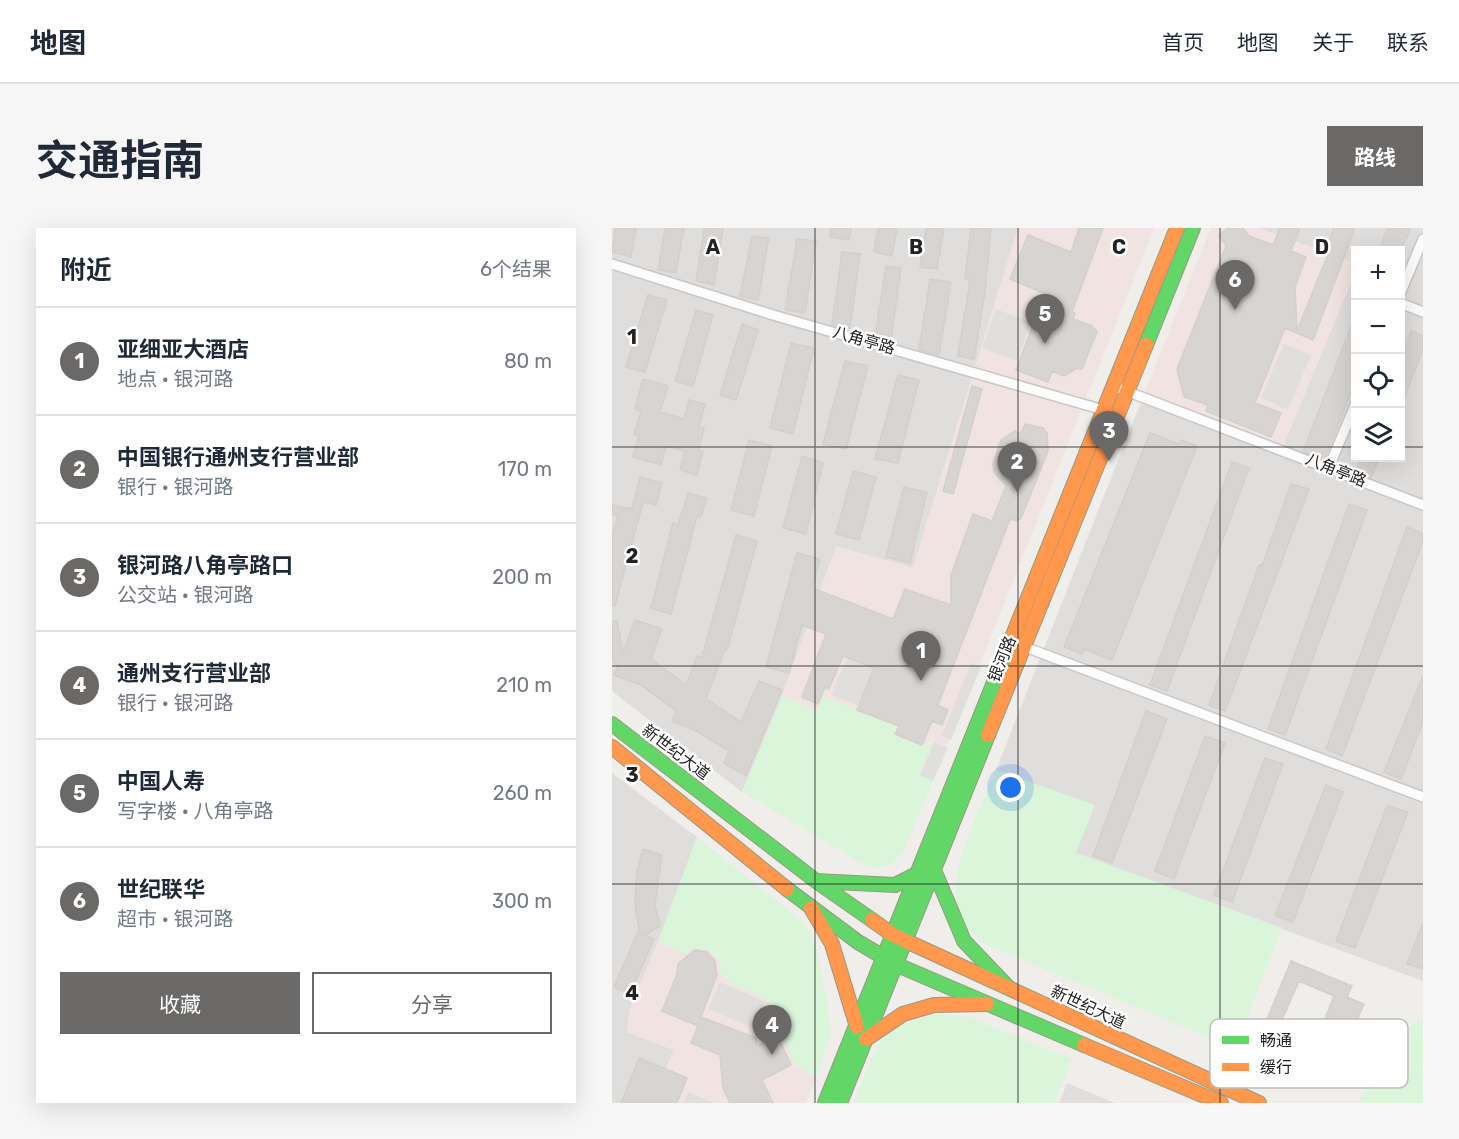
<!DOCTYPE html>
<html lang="zh">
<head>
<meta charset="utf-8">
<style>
	:root { --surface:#fff; --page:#f6f6f7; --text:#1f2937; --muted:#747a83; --line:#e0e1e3; --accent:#6a6968 }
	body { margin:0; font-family:Rubik,"Noto Sans SC",sans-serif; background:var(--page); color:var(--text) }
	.controls { position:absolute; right:18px; top:18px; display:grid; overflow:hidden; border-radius:0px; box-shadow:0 6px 24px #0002 }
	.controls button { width:54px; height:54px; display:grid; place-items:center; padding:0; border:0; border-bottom:2px solid var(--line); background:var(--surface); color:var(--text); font:30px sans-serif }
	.you { position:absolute; left:399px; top:560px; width:21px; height:21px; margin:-15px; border:4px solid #fff; border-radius:50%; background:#1a73e8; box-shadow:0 0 0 9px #1a73e833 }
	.badge { display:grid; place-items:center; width:39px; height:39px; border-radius:50%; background:var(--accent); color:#fff; font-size:20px; font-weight:700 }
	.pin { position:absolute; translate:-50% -50px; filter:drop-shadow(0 2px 3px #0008) }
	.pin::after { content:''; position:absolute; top:32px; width:21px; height:18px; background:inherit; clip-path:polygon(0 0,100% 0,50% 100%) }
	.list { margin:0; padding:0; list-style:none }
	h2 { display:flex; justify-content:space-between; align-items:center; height:78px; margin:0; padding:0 24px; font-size:26px }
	h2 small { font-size:20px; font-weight:400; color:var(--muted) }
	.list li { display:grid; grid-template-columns:39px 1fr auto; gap:18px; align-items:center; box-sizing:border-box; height:108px; padding:0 24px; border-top:2px solid var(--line) }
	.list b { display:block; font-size:22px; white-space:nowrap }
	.list p { margin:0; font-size:20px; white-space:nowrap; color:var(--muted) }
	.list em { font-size:20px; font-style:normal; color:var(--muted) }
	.actions { display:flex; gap:12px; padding:18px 24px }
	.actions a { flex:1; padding:14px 0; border:2px solid var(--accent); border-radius:0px; text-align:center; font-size:21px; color:var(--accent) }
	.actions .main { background:var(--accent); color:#fff }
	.icon { flex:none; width:33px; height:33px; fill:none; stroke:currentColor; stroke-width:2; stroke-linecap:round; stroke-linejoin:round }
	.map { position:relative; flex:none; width:811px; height:875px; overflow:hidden; border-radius:0px }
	header { display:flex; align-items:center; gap:36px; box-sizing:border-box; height:84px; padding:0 30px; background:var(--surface); border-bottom:2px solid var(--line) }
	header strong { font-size:28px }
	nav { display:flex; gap:33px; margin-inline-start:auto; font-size:21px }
	.intro { display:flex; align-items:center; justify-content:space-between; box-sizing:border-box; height:144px; padding:0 36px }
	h1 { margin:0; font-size:42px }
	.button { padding:15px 27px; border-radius:0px; background:var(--accent); color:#fff; font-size:21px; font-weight:700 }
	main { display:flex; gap:36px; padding:0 36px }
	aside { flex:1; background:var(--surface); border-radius:0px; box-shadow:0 6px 24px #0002 }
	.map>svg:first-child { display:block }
</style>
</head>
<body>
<header>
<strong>地图</strong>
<nav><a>首页</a><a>地图</a><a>关于</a><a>联系</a></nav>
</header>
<div class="intro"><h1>交通指南</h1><a class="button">路线</a></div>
<main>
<aside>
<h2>附近<small>6个结果</small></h2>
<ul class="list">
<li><span class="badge">1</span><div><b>亚细亚大酒店</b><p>地点 · 银河路</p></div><em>80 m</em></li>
<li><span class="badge">2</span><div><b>中国银行通州支行营业部</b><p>银行 · 银河路</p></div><em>170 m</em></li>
<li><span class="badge">3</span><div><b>银河路八角亭路口</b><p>公交站 · 银河路</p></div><em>200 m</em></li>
<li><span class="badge">4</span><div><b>通州支行营业部</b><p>银行 · 银河路</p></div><em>210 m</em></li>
<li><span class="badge">5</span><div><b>中国人寿</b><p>写字楼 · 八角亭路</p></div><em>260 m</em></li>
<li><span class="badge">6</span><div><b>世纪联华</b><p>超市 · 银河路</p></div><em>300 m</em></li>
</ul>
<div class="actions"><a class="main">收藏</a><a>分享</a></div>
</aside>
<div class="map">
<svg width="811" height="875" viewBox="0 0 811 875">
	<rect width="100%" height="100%" fill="#f0eeeb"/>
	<path fill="#dfdedc" d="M0,0H406L301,340L224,319L170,468L130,564L0,463Z
		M646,0H811V753L464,625L384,542L531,169L670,221L743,44L744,230H788V22H744L743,35Z
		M0,545L85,609L57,686L18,781L15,804L62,822L39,875H0Z"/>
	<path fill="#f1e3e1" d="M406,0H542L321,553V514L310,517L212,468L205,483L170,468L224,318L301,340Z
		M599,0H646L743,35V44L670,221L531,169Z
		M46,713L71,726L83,720L96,721L107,732L120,755L152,770L162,780L183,837L204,849L194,875H39L62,822L15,804L18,781Z"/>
	<path fill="#daf5da" d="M170,468L204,483L211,468L287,498L284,506L310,517L322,514L308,546L321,553L291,624L280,636L263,641L246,633L130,564Z
		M384,542L483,577L464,625L670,700L623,820L374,717C367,710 355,703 350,694C328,653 369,582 384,542Z
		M85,609L193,696L204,720L216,778L218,808L204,849L183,837L162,780L152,770L120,755L109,747L107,732L96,721L83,720L71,726L46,713Z
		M326,786L357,789L460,831L442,875H242C265,821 262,799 326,786Z
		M806,793H811V875H747L758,851C783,847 790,817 800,796Z"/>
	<path fill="#e0dfde" d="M384,81L419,94L405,133L370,120Z
		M672,116L699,127L676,182L649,170Z
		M235,430L262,440L247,478L219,467Z
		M359,435L369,439L339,512L330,508Z
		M322,514L336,520L321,553L308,547Z
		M108,754L153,774L141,800L96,781Z
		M455,855L493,871L503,875H447Z
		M77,864L102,875H72Z"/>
	<path fill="#d7d4d2" stroke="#d3d0cc" stroke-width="1.5" fill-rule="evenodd" d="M4,0H24L19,29L0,24Z
		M53,0H72L64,45L46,42Z
		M92,0H111L102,57L84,53Z
		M219,0H239L237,12L218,9Z
		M266,0H285L280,28L262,24Z
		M314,0H332L325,41L308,39Z
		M359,0H379L373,64L362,131L346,128L358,52L353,51Z
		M467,0H491L460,84L463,85L461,91L480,98L485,104L470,141L465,140L452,148L440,143L436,154L404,142L433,66L398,51L416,7L459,24Z
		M616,0H631L637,8L661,17L668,0H688L679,23L694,29L683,59L685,103L718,21L714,19L722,0H743L701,112L673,100L643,175L669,185L659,209L594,183L596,177L572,169L565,141L614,18L607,7Z
		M776,0H799L789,22H767Z
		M140,8L157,10L146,72L128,68Z
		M185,11L204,13L193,85L173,82Z
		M230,24L248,26L238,100L220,97Z
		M274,38L289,40L279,112L263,109Z
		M318,51L339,54L327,127L307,122Z
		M36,67L55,72L33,144L14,139Z
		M84,82L101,87L81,158L63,153Z
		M743,88L744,152L712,232L691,224Z
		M130,96L146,102L124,172L108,167Z
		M799,103L811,108V122L789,177V128Z
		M179,115L202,120L181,206L158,200Z
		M233,133L256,138L234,221L211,216Z
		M286,147L307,152L286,235L263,231Z
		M31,151L56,158L48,184L72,191L77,172L93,176L87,199L92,200L87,222L91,223L85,247L68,242L73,223L54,218L49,237L21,229L27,208L22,207L29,183L23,181Z
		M360,158L370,161L341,266L331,263Z
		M413,196L431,200L435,205L436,223L409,290L404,293L398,291L326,477L336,482L330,497L320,493L310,517L283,506L287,498L245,482L262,440L231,428L217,461L213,459L206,476L190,469L214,406L190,397L177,445L154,439L185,325L208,331L200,360L281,391L293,361L339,377V347L361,286L380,293L394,258L382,244L381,237L389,212L403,203L408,206Z
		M538,205L567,216L569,212L585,218L500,432L472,421L470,426L452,419Z
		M137,212L160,218L142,288L119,282Z
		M190,228L211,235L194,306L171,300Z
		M749,230H767L759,250L743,244Z
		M620,234L637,240L555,463L538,457Z
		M241,243L264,249L247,312L224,306Z
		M28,249L50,255L44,277L31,274L3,378H0V308L6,287L0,286V277L20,281Z
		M679,256L697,261L613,483L597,477L647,337L650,338Z
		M292,259L315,264L298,335L274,329Z
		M76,265L95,270L89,289L85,288L59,386L39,380L61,295L66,297Z
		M737,276L755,282L673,507L656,501Z
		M795,299L811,305V313L730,528L714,521Z
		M124,307L145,313L115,422L113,421L94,471L129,494L147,453L170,462L134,548L112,535L117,523L83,502L60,493L64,483L29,457L2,447L6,438L0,433V394L5,393L11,425L23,392L50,401L39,431L74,457L85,428L90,429Z
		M811,448V494L789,551L772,544Z
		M534,483L555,491L500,635L481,628Z
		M593,508L613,515L562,651L543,643Z
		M653,530L671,536L620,674L602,667Z
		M714,557L731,564L681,694L663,688Z
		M775,578L796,584L743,720L724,713Z
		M31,621L50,627L43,676L48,698L33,707L42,711L18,766L2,759L27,701L23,677L25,643Z
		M810,697H811V741L795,736Z
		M83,722L95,724L103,733L105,747L89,789L144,810L145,817L166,809L179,837L150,852L161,875H118L111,860L108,827L79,815L86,798L50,783L65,746L66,736Z
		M679,733L740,758L735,769L752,776L746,790L759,795L747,825L741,822L737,831L730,830L720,855L691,843L694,839L644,818ZM687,753L722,768L704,814L667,799Z
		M27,830L75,850L65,875H9Z"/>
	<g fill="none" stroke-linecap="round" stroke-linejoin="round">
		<g stroke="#c9c8c7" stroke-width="12">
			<path id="street" d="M0,36L161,87L495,183
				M788,66L811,11
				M788,75L811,84
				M501,158L811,277
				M717,239L744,175
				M413,419L811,569"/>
		</g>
		<g stroke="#999a82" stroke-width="16">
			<path id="fast" d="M534,117L581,0
				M0,496L204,653L260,692
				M322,642L352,713L395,758
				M204,653L283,657L305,646
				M175,661L246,714L283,736L472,817
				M213,875L393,427
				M228,875L376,507"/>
		</g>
		<g stroke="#999a82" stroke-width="16">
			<path id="slow" d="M393,427L565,0
				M376,507L534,117
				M0,519L175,661
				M199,680L220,716L245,799
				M260,692L281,707L647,875
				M254,811L291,786L322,777L375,776
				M472,817L609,875"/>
		</g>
		<use href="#street" stroke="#fdfcfc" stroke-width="9"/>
		<use href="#fast" stroke="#63d668" stroke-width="14"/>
		<use href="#slow" stroke="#ff974d" stroke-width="14"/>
	</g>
	<path fill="none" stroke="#222" stroke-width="1.5" stroke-opacity="0.55" d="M203,0V875M406,0V875M608,0V875M0,219H744M788,219H811M0,438H811M0,656H811"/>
	<g text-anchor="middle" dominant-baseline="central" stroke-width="5" stroke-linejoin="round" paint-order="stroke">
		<g font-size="16" fill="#222" stroke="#fff">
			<text transform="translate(252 112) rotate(16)">八角亭路</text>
			<text transform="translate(724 242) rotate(22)">八角亭路</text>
			<text transform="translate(390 431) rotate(-68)">银河路</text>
			<text transform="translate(64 524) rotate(37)">新世纪大道</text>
			<text transform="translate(476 779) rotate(25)">新世纪大道</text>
		</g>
	</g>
	<rect x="598" y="791" width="198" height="69" rx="9" fill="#fff" stroke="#bdbdbd" stroke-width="1.5"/>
	<rect x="610" y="808" width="27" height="8" fill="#63d668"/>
	<rect x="610" y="835" width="27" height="8" fill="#ff974d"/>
	<g font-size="16" fill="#222">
		<text x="648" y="818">畅通</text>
		<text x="648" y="845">缓行</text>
	</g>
	<g font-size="20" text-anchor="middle" font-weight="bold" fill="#222" stroke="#fff" stroke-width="5" stroke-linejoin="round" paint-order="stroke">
		<text x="101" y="26">A</text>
		<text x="304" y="26">B</text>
		<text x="507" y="26">C</text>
		<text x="710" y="26">D</text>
		<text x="20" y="116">1</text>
		<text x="20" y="335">2</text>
		<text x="20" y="554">3</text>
		<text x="20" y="772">4</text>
	</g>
</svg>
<div class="controls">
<button>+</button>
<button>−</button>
<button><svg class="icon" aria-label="locate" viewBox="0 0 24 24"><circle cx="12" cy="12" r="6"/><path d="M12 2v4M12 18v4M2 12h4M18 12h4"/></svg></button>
<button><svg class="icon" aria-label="layers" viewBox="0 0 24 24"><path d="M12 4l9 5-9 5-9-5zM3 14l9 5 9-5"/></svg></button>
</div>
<div class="you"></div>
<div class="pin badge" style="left:309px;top:453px">1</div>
<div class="pin badge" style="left:405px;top:264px">2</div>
<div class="pin badge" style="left:497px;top:233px">3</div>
<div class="pin badge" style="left:160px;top:827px">4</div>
<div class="pin badge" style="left:433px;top:116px">5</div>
<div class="pin badge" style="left:623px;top:82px">6</div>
</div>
</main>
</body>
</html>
